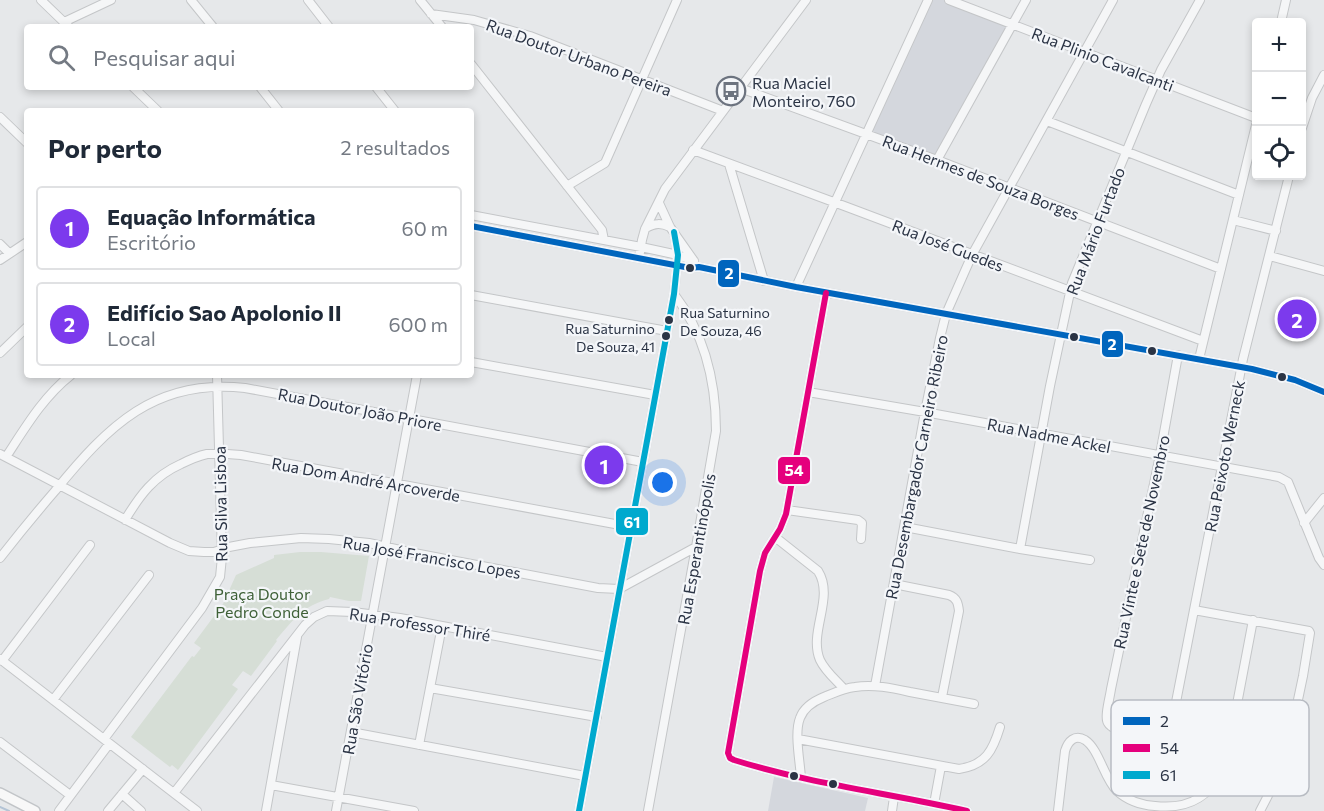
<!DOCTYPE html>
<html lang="pt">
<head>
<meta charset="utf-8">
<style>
	:root { --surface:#fff; --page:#f6f6f7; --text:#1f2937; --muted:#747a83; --line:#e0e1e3; --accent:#7c3aed }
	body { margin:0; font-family:Commissioner,sans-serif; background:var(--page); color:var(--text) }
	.controls { position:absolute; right:18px; top:18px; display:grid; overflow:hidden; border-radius:6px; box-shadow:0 3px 9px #0003 }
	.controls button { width:54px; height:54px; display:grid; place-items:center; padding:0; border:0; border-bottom:2px solid var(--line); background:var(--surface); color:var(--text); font:30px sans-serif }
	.you { position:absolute; left:663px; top:483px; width:21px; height:21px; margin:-15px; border:4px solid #fff; border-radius:50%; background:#1a73e8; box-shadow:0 0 0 9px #1a73e833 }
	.badge { display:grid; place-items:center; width:39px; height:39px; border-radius:50%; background:var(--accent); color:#fff; font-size:20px; font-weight:700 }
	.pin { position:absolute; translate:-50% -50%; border:3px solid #fff; box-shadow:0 2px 6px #0006 }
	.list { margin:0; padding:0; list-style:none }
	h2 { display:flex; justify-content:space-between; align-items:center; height:78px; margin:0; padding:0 24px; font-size:26px }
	h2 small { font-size:20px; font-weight:400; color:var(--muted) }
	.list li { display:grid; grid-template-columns:39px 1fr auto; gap:18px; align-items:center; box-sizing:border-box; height:84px; margin:0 12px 12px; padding:0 12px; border:2px solid var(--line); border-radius:6px }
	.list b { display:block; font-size:22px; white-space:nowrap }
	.list p { margin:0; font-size:20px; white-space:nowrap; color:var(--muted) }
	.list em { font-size:20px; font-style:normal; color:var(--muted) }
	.icon { flex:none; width:33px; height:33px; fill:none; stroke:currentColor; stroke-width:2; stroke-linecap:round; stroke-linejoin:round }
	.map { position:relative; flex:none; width:1324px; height:811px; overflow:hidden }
	.search { position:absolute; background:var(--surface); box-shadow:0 3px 9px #0003; left:24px; top:24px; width:450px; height:66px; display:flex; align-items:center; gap:15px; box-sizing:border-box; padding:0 21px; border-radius:6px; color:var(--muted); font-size:22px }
	.panel { position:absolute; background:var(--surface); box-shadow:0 3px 9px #0003; left:24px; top:108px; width:450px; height:270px; border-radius:6px }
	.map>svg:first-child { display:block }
</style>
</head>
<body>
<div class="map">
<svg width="1324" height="811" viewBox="0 0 1324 811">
	<rect width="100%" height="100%" fill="#e6e8ea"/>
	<path fill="#d4d7dd" d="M928,0H949L1012,25L937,160L867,134Z
		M774,777L868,798L865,811H768Z"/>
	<path fill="#d6ded6" d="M300,552H321L369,556L361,601H349L330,597L329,599C304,605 292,621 276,640L277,641L251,676L243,671L232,685L238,689L178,770L172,765L170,767L131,737L192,656L194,657L201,648L194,643L223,604L236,575L274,558V555Z"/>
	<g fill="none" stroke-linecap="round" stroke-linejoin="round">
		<path stroke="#b4c4d5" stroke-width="2" d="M0,807L9,811"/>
		<g stroke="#c4c6c8" stroke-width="10">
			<path id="minor" d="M41,0L69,27
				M191,0L213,27
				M308,0L329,27
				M420,0L442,27
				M949,0L1256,118
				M431,14L474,20L530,36L723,111
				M64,22L111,0
				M1281,22L1286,0
				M471,64L602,230L604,240
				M133,87L158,111
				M260,87L279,111
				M376,87L395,111
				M740,88L937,160L1221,269
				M0,117L27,143
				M1047,121L1239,195
				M1302,128L1312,98L1324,75
				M693,150L847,207L1203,341
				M937,160L1026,0
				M729,164L764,281
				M567,186L605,163L677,0
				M659,203L670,227L694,261
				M471,215L641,247L678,255L694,261
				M1233,220L1276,231
				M471,226L690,268L699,267L796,287L1252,369L1295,380L1324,392
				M646,228C655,223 661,223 670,227
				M0,244L9,253
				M1270,256L1324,271
				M639,258L642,240L645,229L665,189L806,0
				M0,260L27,242
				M796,287L928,0
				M826,293L786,514L780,529L765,553L760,571L728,753L730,758L734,760C810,784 889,793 967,811
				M471,295L667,331
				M0,353L27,327
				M1178,355L1160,455L1111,689C1110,697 1104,718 1108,723C1109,725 1111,726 1112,727L1229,750
				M1199,359L1256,125
				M471,362L655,395
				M808,392L925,412L1279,477L1288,482L1319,558L1324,565
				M0,454L170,543L189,551L204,552H214L229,547L250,543L301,538L329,539L369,543L409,552L598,588L619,589L696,547
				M6,457C25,428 43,397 71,375
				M787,510L858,520L862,523L861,539
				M125,520C140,495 154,476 181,464C189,460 198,456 207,454C218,453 230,454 241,455L631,527
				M1304,523L1324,498
				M905,527L1020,549L1090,560
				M775,537L818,571C835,598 808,632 820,660C825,671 836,680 844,689
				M1020,549L1050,386L1072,283L1146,104L1161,70L1200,0
				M0,558C18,535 36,513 55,491C108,426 155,378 245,388L643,462
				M894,584L949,595C957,598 958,603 959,611L942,697
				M1194,610L1309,631L1310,633L1303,676L1287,752L1275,782L1260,811
				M0,659L197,811
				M2,661L90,545
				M875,686L925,412L940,338L946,314L972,255L1113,0
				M430,688L597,717
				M53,700L149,575
				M351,732L585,776
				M1169,738L1243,359L1289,176
				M104,739L202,608L220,577L222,557L217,375
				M798,739L959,769C986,765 993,750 1000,727
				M0,742L70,795
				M419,745L442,626
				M1226,762L1275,782
				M801,778C800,761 794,733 800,718C804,707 814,701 824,697C834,693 844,688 855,687C873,684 892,688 910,692C931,696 953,700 974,704
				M271,785L414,811
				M174,793L305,625L314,617L327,611L353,612L400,618L607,657
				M122,794L141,811
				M934,804L941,766
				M59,811L109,744
				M108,811L143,769
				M266,811L297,637
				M336,811L417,375
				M579,811L674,294L678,255L674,232
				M648,811L696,547L716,431C716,382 704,333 674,294
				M892,811L894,797
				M1058,811L1065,751C1068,741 1075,734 1085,740C1099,749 1104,778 1117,791C1127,800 1141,805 1155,806C1191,810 1213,795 1226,762L1253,620"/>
		</g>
		<g stroke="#c2c5c8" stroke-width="12">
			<path id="major" d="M0,793L35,811"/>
		</g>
		<use href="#minor" stroke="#f5f6f7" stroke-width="8"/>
		<use href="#major" stroke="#f8f8f8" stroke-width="9"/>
		<g stroke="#f4f6f9" stroke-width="10">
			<path id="bus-1" d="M471,226L690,268L699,267L796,287L1252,369L1295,380L1324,392"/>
		</g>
		<g stroke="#f4f6f9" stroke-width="10">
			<path id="bus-2" d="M826,293L786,514L780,529L765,553L760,571L728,753L730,758L734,760C810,784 889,793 967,811"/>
		</g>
		<g stroke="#f4f6f9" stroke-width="10">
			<path id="bus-3" d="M579,811L674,294L678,255L674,232"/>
		</g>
		<use href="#bus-1" stroke="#0065bd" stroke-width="6"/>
		<use href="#bus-2" stroke="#e5007d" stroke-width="6"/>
		<use href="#bus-3" stroke="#00a9ce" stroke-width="6"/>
	</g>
	<defs>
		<g id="bus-ring" transform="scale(1.5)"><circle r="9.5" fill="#f4f6f9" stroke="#6c737f" stroke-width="1.5"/><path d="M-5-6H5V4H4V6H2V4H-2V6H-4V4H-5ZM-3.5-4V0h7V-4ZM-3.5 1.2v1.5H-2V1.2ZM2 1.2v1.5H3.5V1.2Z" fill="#6c737f"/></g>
	</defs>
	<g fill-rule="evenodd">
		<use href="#bus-ring" x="731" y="91"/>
	</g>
	<g fill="#2b3445" stroke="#f4f6f9" stroke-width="2">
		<circle cx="690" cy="268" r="5"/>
		<circle cx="669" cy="320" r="5"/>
		<circle cx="666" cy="336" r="5"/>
		<circle cx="1074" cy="337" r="5"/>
		<circle cx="1152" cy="351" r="5"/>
		<circle cx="1282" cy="377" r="5"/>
		<circle cx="794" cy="776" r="5"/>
		<circle cx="833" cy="784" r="5"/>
	</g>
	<g text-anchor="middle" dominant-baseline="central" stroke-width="4.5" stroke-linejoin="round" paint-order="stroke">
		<g font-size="14" fill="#2b3445" stroke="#f4f6f9" text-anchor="start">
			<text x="680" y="312">Rua Saturnino<tspan x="680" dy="18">De Souza, 46</tspan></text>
			<text x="655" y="328" text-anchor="end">Rua Saturnino<tspan x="655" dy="18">De Souza, 41</tspan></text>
		</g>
		<g font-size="16" fill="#2b3445" stroke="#f4f6f9">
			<text transform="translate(579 57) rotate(20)">Rua Doutor Urbano Pereira</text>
			<text transform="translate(1103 59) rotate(21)">Rua Plinio Cavalcanti</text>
			<text transform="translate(981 177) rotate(21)">Rua Hermes de Souza Borges</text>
			<text transform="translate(1095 231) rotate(-69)">Rua Mário Furtado</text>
			<text transform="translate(948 245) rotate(21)">Rua José Guedes</text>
			<text transform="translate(360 409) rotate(11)">Rua Doutor João Priore</text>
			<text transform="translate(1049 435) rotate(11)">Rua Nadme Ackel</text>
			<text transform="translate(1224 456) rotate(-79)">Rua Peixoto Werneck</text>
			<text transform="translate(916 467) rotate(-79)">Rua Desembargador Carneiro Ribeiro</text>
			<text transform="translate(366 479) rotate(10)">Rua Dom André Arcoverde</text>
			<text transform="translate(220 504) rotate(-91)">Rua Silva Lisboa</text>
			<text transform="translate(1141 542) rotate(-78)">Rua Vinte e Sete de Novembro</text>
			<text transform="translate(696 549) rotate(-80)">Rua Esperantinópolis</text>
			<text transform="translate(432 557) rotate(10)">Rua José Francisco Lopes</text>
			<text transform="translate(420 624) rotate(9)">Rua Professor Thiré</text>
			<text transform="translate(357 699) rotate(-80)">Rua São Vitório</text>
		</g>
		<g font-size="16" fill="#2b3445" stroke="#f4f6f9" text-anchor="start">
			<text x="752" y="82">Rua Maciel<tspan x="752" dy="18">Monteiro, 760</tspan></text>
		</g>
		<g font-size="16" fill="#3f6138" stroke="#f4f6f9">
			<text x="262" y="593">Praça Doutor<tspan x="262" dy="18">Pedro Conde</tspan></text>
		</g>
	</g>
	<rect x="1111" y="700" width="198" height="96" rx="9" fill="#f4f6f9" stroke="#b8bcc3" stroke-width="1.5"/>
	<rect x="1123" y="717" width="27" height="8" fill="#0065bd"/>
	<rect x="1123" y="744" width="27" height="8" fill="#e5007d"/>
	<rect x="1123" y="771" width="27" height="8" fill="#00a9ce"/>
	<g font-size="16" fill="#2b3445">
		<text x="1160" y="727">2</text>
		<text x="1160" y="754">54</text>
		<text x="1160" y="781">61</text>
	</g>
	<g stroke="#f4f6f9" stroke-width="2">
		<rect x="717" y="259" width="23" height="29" rx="6" fill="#0065bd"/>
		<rect x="1101" y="330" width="23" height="28" rx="6" fill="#0065bd"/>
		<rect x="777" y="456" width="34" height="29" rx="6" fill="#e5007d"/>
		<rect x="615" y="507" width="34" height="29" rx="6" fill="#00a9ce"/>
	</g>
	<g font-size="16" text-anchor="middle" font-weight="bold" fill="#fff">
		<text x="729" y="279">2</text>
		<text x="1112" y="350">2</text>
		<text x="794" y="476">54</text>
		<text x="632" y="528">61</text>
	</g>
</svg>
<div class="controls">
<button>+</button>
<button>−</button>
<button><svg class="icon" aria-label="locate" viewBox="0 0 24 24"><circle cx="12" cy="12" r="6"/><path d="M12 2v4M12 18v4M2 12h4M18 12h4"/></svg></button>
</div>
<div class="you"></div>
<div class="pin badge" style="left:604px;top:465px">1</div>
<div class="pin badge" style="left:1297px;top:319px">2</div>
<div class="search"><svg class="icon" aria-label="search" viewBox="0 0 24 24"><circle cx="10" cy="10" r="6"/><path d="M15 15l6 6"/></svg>Pesquisar aqui</div>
<section class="panel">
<h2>Por perto<small>2 resultados</small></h2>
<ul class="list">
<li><span class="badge">1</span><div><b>Equação Informática</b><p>Escritório</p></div><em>60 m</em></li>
<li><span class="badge">2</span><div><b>Edifício Sao Apolonio II</b><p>Local</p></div><em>600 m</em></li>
</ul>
</section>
</div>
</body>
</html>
